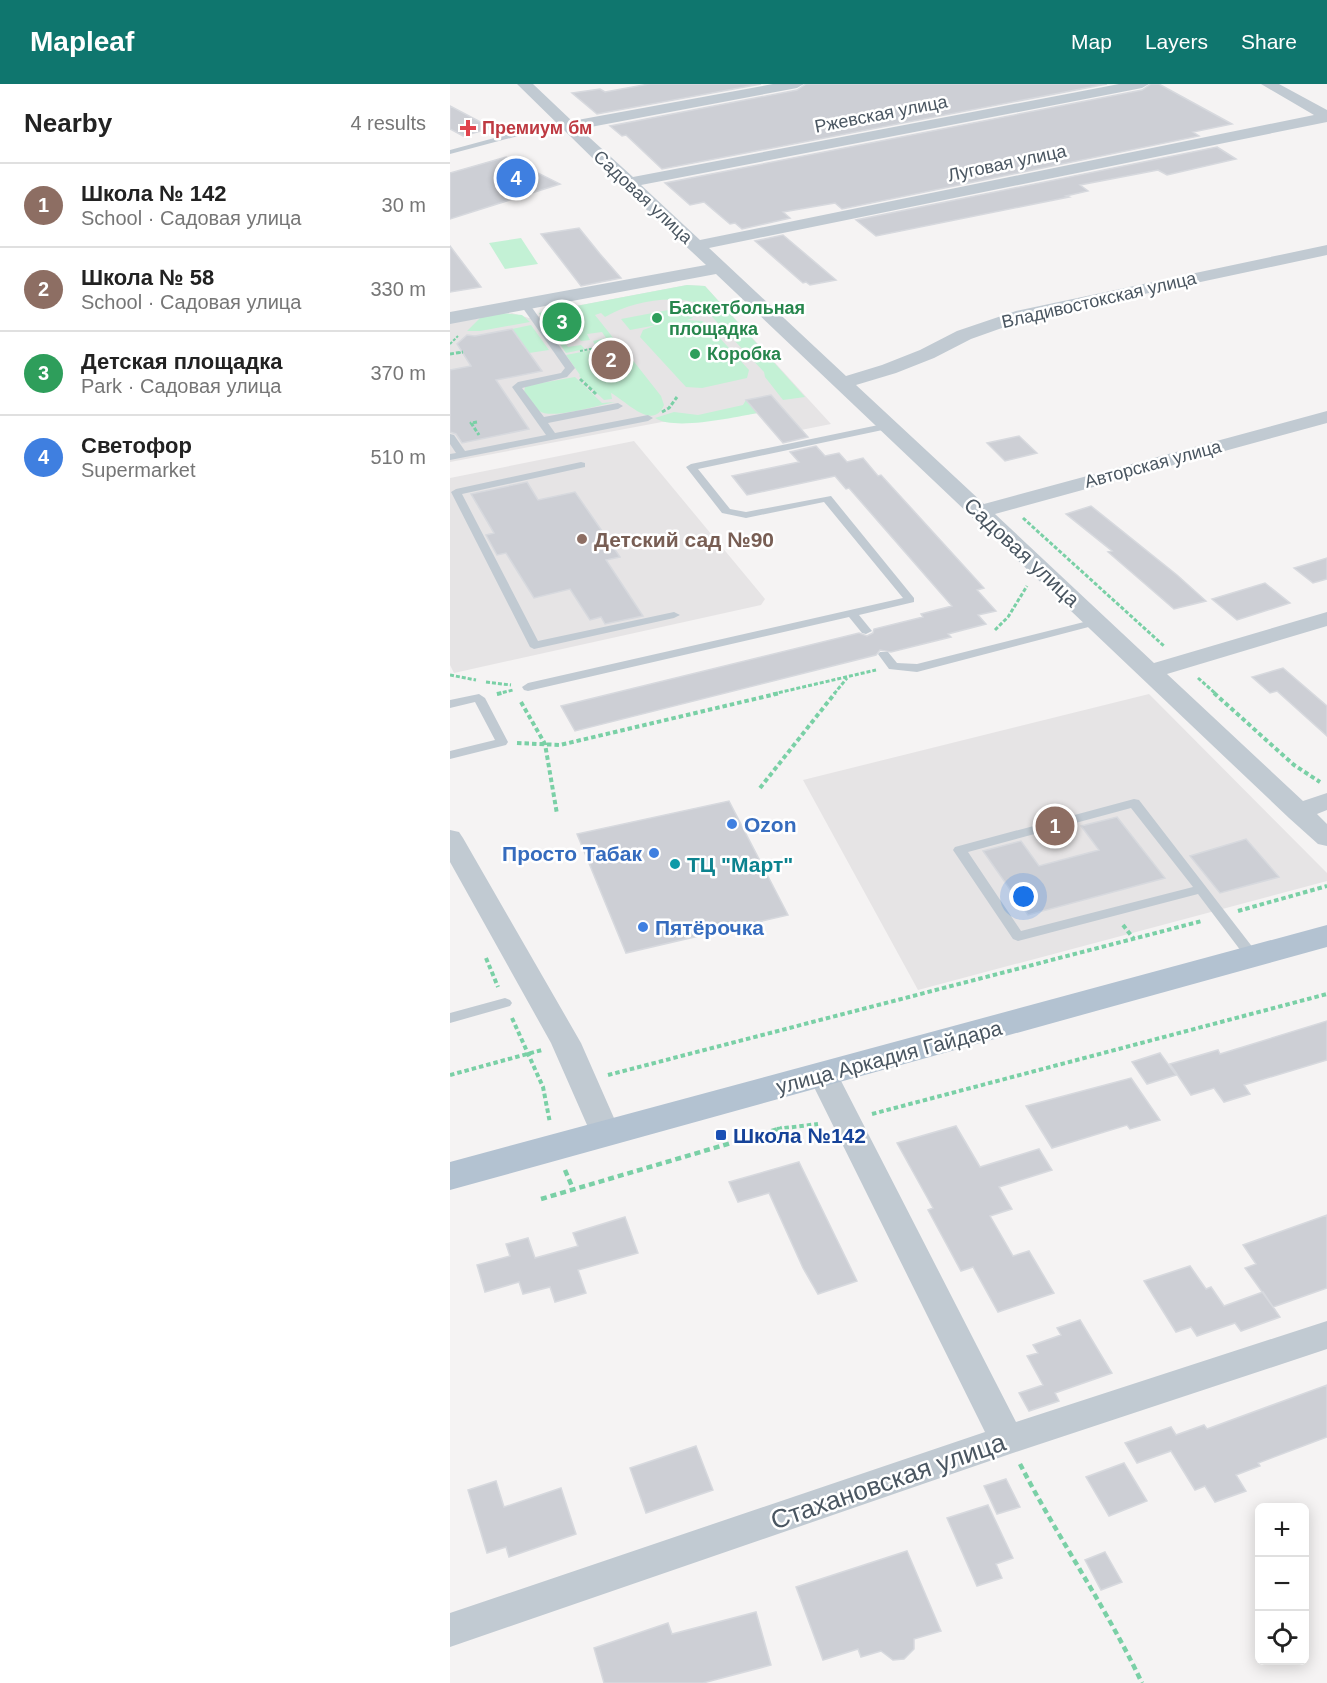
<!DOCTYPE html>
<html lang="en">
<head>
<meta charset="utf-8">
<style>
	:root { --surface:#fff; --page:#f6f6f6; --text:#222; --muted:#767676; --line:#e0e0e0; --accent:#0f766e }
	body { margin:0; font-family:Helvetica,sans-serif; background:var(--page); color:var(--text) }
	.controls { position:absolute; right:18px; bottom:18px; display:grid; overflow:hidden; border-radius:9px; box-shadow:0 3px 15px #0003 }
	.controls button { width:54px; height:54px; display:grid; place-items:center; padding:0; border:0; border-bottom:2px solid var(--line); background:var(--surface); color:var(--text); font:30px sans-serif }
	.you { position:absolute; left:574px; top:813px; width:21px; height:21px; margin:-15px; border:4px solid #fff; border-radius:50%; background:#1a73e8; box-shadow:0 0 0 9px #1a73e833 }
	.badge { display:grid; place-items:center; width:39px; height:39px; border-radius:50%; background:var(--accent); color:#fff; font-size:20px; font-weight:700 }
	.pin { position:absolute; translate:-50% -50%; border:3px solid #fff; box-shadow:0 2px 6px #0006 }
	.list { margin:0; padding:0; list-style:none }
	h2 { display:flex; justify-content:space-between; align-items:center; height:78px; margin:0; padding:0 24px; font-size:26px }
	h2 small { font-size:20px; font-weight:400; color:var(--muted) }
	.list li { display:grid; grid-template-columns:39px 1fr auto; gap:18px; align-items:center; box-sizing:border-box; height:84px; padding:0 24px; border-top:2px solid var(--line) }
	.list b { display:block; font-size:22px; white-space:nowrap }
	.list p { margin:0; font-size:20px; white-space:nowrap; color:var(--muted) }
	.list em { font-size:20px; font-style:normal; color:var(--muted) }
	.icon { flex:none; width:33px; height:33px; fill:none; stroke:currentColor; stroke-width:2; stroke-linecap:round; stroke-linejoin:round }
	.map { position:relative; flex:none; width:877px; height:1599px; overflow:hidden }
	header { display:flex; align-items:center; gap:36px; box-sizing:border-box; height:84px; padding:0 30px; background:var(--accent); color:#fff }
	header strong { font-size:28px }
	nav { display:flex; gap:33px; margin-inline-start:auto; font-size:21px }
	main { display:flex }
	aside { flex:1; background:var(--surface) }
	.map>svg:first-child { display:block }
</style>
</head>
<body>
<header>
<strong>Mapleaf</strong>
<nav><a>Map</a><a>Layers</a><a>Share</a></nav>
</header>
<main>
<aside>
<h2>Nearby<small>4 results</small></h2>
<ul class="list">
<li><span class="badge" style="background:#8d6e63">1</span><div><b>Школа № 142</b><p>School · Садовая улица</p></div><em>30 m</em></li>
<li><span class="badge" style="background:#8d6e63">2</span><div><b>Школа № 58</b><p>School · Садовая улица</p></div><em>330 m</em></li>
<li><span class="badge" style="background:#2e9e5b">3</span><div><b>Детская площадка</b><p>Park · Садовая улица</p></div><em>370 m</em></li>
<li><span class="badge" style="background:#3f7fe0">4</span><div><b>Светофор</b><p>Supermarket</p></div><em>510 m</em></li>
</ul>
</aside>
<div class="map">
<svg width="877" height="1599" viewBox="0 0 877 1599">
	<rect width="100%" height="100%" fill="#f5f3f3"/>
	<path fill="#e6e4e5" d="M237,201L255,202L381,340L326,351L308,329L242,338H212L0,378V239L62,229L79,234L90,232L89,229Z
		M184,357L315,515L311,521L4,589L0,581V394Z
		M699,610L877,789V797L468,906L353,696Z"/>
	<path fill="#c3f1d5" d="M71,154L88,180L55,185L39,159Z
		M237,201L255,202L355,313L333,316L315,293L314,288L250,220C221,210 181,218 155,233L151,229L145,231L168,260L162,262L170,260L211,312L214,321C203,348 175,316 161,309L162,315L154,316L129,292L130,291L116,271L147,265L143,257L156,254L152,248L137,250L140,256L131,257L128,253L113,256L118,263L131,261L135,265L116,269L89,229Z
		M234,223L243,234L237,236L252,237L257,240L299,286L297,294L252,304L236,303L190,253L193,246L207,241L180,246L171,235Z
		M51,229L72,231L80,238L30,247H17L31,233Z
		M81,241L99,266L79,269L62,245Z
		M125,293L152,319L165,318C149,321 102,336 89,327C83,322 78,314 74,308L75,303L80,301Z
		M296,316L308,329C284,333 225,347 205,334L224,328L248,331L293,321Z"/>
	<path fill="#cdcfd5" stroke="#d7d9de" stroke-width="1.5" d="M199,0H311L147,30L122,9L150,5L155,8Z
		M356,0H657L212,85L176,51L172,52L160,42L347,6Z
		M701,0H709L782,40L743,48L749,52L392,125L385,119L333,128L340,134L292,145L285,139L280,140L254,118L240,121L215,99L692,6Z
		M0,22L42,44L13,52L0,45Z
		M767,63L786,75L717,91L708,86L630,101L638,107L616,112L619,113L426,152L406,136Z
		M56,73L110,100L0,135V89Z
		M129,144L150,170L171,194L131,202L91,150Z
		M333,151L386,196L360,201L356,198L353,199L305,157Z
		M0,162L31,203L0,208Z
		M62,245L92,287L46,296L79,345L12,359L6,350L0,348V286L21,282L7,260L17,251L25,252Z
		M321,311L358,353L333,359L296,316Z
		M569,352L587,369L555,377L537,359Z
		M366,362L375,372L389,369L397,378L413,374L428,392L431,391L534,504L527,506L546,527L528,531L536,540L498,550L501,553L441,568L430,566L426,571L125,647L111,622L409,549L417,552L423,549L424,545L473,533L471,530L502,522L399,404L396,405L385,392L297,411L282,392L349,378L340,368Z
		M77,398L88,416L125,408L170,473L156,476L193,532L155,540L151,533L140,536L120,505L84,514L56,469L47,471L36,451L44,449L21,410Z
		M641,422L727,491L756,517L724,525L658,468L662,467L616,430Z
		M877,474V495L863,499L844,484Z
		M815,499L840,519L787,536L762,515Z
		M833,584L877,622V652L827,607L820,609L802,593Z
		M279,717L338,831L176,869L127,750Z
		M667,733L715,794L578,831L533,767L571,757L589,782L649,766L631,742Z
		M796,755L829,793L770,809L740,772Z
		M877,937V976L794,1001L800,1010L774,1018L764,1004L741,1011L720,980L768,966L770,970Z
		M710,969L726,991L697,1000L682,978Z
		M681,994L710,1036L680,1045L677,1041L602,1064L576,1022Z
		M506,1042L530,1083L589,1065L602,1086L549,1103L562,1125L540,1132L563,1172L579,1167L604,1209L548,1228L523,1183L511,1187L478,1126L483,1124L447,1059Z
		M349,1078L407,1197L368,1210L353,1184L319,1109L288,1118L279,1098Z
		M877,1131V1204L823,1223L795,1184L806,1180L793,1161Z
		M175,1133L188,1169L128,1186L136,1209L105,1218L100,1203L73,1210L69,1198L35,1208L27,1181L60,1172L56,1160L78,1154L85,1174L128,1162L123,1149Z
		M740,1182L756,1205L761,1203L774,1222L813,1208L830,1233L791,1247L785,1239L747,1252L741,1243L726,1248L694,1197Z
		M630,1236L662,1289L605,1309L609,1317L579,1327L569,1309L593,1301L577,1272L588,1269L583,1261L611,1251L607,1244Z
		M877,1301V1353L808,1379L810,1382L786,1391L796,1407L765,1418L755,1402L745,1406L721,1367L687,1379L675,1359L721,1343L726,1351L754,1341L757,1345Z
		M246,1362L263,1406L196,1429L180,1384Z
		M674,1379L697,1417L659,1432L636,1393Z
		M556,1395L570,1423L547,1430L534,1402Z
		M46,1397L54,1423L111,1404L126,1450L59,1473L56,1463L37,1469L18,1406Z
		M538,1421L563,1474L546,1480L552,1494L527,1502L497,1434Z
		M457,1467L491,1547L464,1555V1565L454,1575L443,1576L431,1567L411,1573L408,1565L373,1576L346,1503Z
		M655,1468L672,1498L651,1506L635,1476Z
		M306,1528L321,1581L253,1599H154L144,1564L218,1539L222,1550Z"/>
	<g fill="none" stroke-linecap="round" stroke-linejoin="round">
		<path stroke="#7ad0a6" stroke-width="2" stroke-dasharray="3 1.5" stroke-linecap="butt" d="M0,260L8,252
			M130,267L172,259
			M8,269L13,268"/>
		<path stroke="#7ad0a6" stroke-width="3" stroke-dasharray="4 2" stroke-linecap="butt" d="M0,270L13,268
			M130,295L146,310
			M212,328L219,324L227,313
			M27,338L21,339L29,351
			M573,434L714,562
			M545,546L558,533L577,502
			M0,591L26,596
			M748,594L766,610
			M36,598L61,601
			M47,610L63,606
			M323,610L426,586
			M384,610L397,594"/>
		<path stroke="#7ad0a6" stroke-width="4" stroke-dasharray="4.5 3" stroke-linecap="butt" d="M764,609L844,681L870,698
			M47,610L52,609
			M71,618L95,660L107,730
			M67,659L110,661L330,609
			M310,704L385,609
			M788,827L877,802
			M673,841L684,855
			M36,874L48,903
			M62,934L93,1003L100,1039
			M0,991L92,966
			M158,991L752,837
			M422,1030L877,910
			M327,1045L368,1040"/>
		<path stroke="#7ad0a6" stroke-width="4.5" stroke-dasharray="6 4" stroke-linecap="butt" d="M115,1086L123,1105
			M91,1115L332,1044
			M570,1380C608,1454 656,1523 692,1599"/>
		<path fill="#c1cad2" fill-rule="evenodd" d="M114,35L118,37L117,39L0,70V66Z
			M75,217L78,218L125,284L117,293L72,304L94,333L168,319L173,322L168,325L98,339L105,349L198,331L203,334L198,337L0,376V370L6,369L0,360V350L4,351L15,367L96,351L62,303L68,298L111,289L115,284L70,220Z
			M438,339L442,340V344L248,385L280,425L296,428L381,412L464,514V518L409,531L422,547L416,550L412,549L399,533L78,607L74,606L72,603L78,599L453,514L374,418L296,434L272,429L236,383L241,380Z
			M131,378L135,379V383L12,410L88,557L224,528L230,531L224,534L84,565L80,563L1,408L6,405Z
			M646,535L652,538L650,540L467,588L439,585L428,570L430,568H438L447,579L467,580Z
			M29,610L35,614L58,658L56,661L0,675V667L45,656L25,618L0,624V616Z
			M684,715L689,716L807,869L809,872L807,875H797L748,810L568,857L563,855L503,766L505,763ZM681,724L743,803L571,847L518,768Z
			M55,914L60,916L62,919L60,922L0,939V929Z"/>
		<path fill="#c1cad2" fill-rule="evenodd" d="M67,0H83L122,37L323,0H354L347,4L130,45L183,93L669,0H699L692,4L191,101L250,156L864,31L811,0H829L877,26V38L259,164L396,292L432,281L470,266L507,247L566,227L877,161V171L577,235L521,255L484,274L446,289L406,301L534,420L877,327V339L545,430L704,579L877,528V542L717,590L853,717L877,709V726L867,730L877,740V762L868,760L839,734L266,190L0,240V228L256,181L171,102Z
			M0,746L9,748L13,754L131,959L171,1050L167,1058L156,1061L145,1058L141,1050L101,959L0,778Z
			M373,980L384,983L388,991L566,1338L877,1237V1265L557,1371L0,1563V1529L535,1348L358,991L362,983Z"/>
		<path fill="#b3c2d1" fill-rule="evenodd" d="M877,841V863L0,1106V1078Z"/>
	</g>
	<path fill="#e0444e" stroke="#fff" stroke-width="2" d="M15 35h6v6h6v6h-6v6h-6v-6h-6v-6h6z"/>
	<g fill="#2e9e5b" stroke="#fff" stroke-width="2">
		<circle cx="207" cy="234" r="6"/>
		<circle cx="245" cy="270" r="6"/>
	</g>
	<circle fill="#8d6e63" stroke="#fff" stroke-width="2" cx="132" cy="455" r="6"/>
	<g fill="#3f7fe0" stroke="#fff" stroke-width="2">
		<circle cx="282" cy="740" r="6"/>
		<circle cx="204" cy="769" r="6"/>
		<circle cx="193" cy="843" r="6"/>
	</g>
	<circle fill="#0f9aa8" stroke="#fff" stroke-width="2" cx="225" cy="780" r="6"/>
	<rect fill="#1a4fb4" stroke="#fff" stroke-width="2" x="265" y="1045" width="12" height="12" rx="3"/>
	<g text-anchor="middle" dominant-baseline="central" stroke-width="5" stroke-linejoin="round" paint-order="stroke">
		<g font-size="18" fill="#4a5661" stroke="#fff">
			<text transform="translate(431 30) rotate(-11)">Ржевская улица</text>
			<text transform="translate(557 79) rotate(-12)">Луговая улица</text>
			<text transform="translate(193 113) rotate(43)">Садовая улица</text>
			<text transform="translate(649 216) rotate(-13)">Владивостокская улица</text>
			<text transform="translate(703 380) rotate(-15)">Авторская улица</text>
		</g>
		<g font-size="18" font-weight="bold" fill="#be3a42" stroke="#fff" text-anchor="start">
			<text x="32" y="44">Премиум бм</text>
		</g>
		<g font-size="18" font-weight="bold" fill="#27864d" stroke="#fff" text-anchor="start">
			<text x="219" y="224">Баскетбольная<tspan x="219" dy="21">площадка</tspan></text>
			<text x="257" y="270">Коробка</text>
		</g>
		<g font-size="21" font-weight="bold" fill="#785e54" stroke="#fff" text-anchor="start">
			<text x="144" y="455">Детский сад №90</text>
		</g>
		<g font-size="21" fill="#4a5661" stroke="#fff">
			<text transform="translate(572 468) rotate(43)">Садовая улица</text>
			<text transform="translate(439 973) rotate(-15)">улица Аркадия Гайдара</text>
		</g>
		<g font-size="21" font-weight="bold" fill="#366cbe" stroke="#fff" text-anchor="start">
			<text x="294" y="740">Ozon</text>
			<text x="192" y="769" text-anchor="end">Просто Табак</text>
			<text x="205" y="843">Пятёрочка</text>
		</g>
		<g font-size="21" font-weight="bold" fill="#0d838f" stroke="#fff" text-anchor="start">
			<text x="237" y="780">ТЦ "Март"</text>
		</g>
		<g font-size="21" font-weight="bold" fill="#164399" stroke="#fff" text-anchor="start">
			<text x="283" y="1051">Школа №142</text>
		</g>
		<g font-size="26" fill="#4a5661" stroke="#fff">
			<text transform="translate(438 1397) rotate(-19)">Стахановская улица</text>
		</g>
	</g>
</svg>
<div class="controls">
<button>+</button>
<button>−</button>
<button><svg class="icon" aria-label="locate" viewBox="0 0 24 24"><circle cx="12" cy="12" r="6"/><path d="M12 2v4M12 18v4M2 12h4M18 12h4"/></svg></button>
</div>
<div class="you"></div>
<div class="pin badge" style="left:605px;top:742px;background:#8d6e63">1</div>
<div class="pin badge" style="left:161px;top:276px;background:#8d6e63">2</div>
<div class="pin badge" style="left:112px;top:238px;background:#2e9e5b">3</div>
<div class="pin badge" style="left:66px;top:94px;background:#3f7fe0">4</div>
</div>
</main>
</body>
</html>
